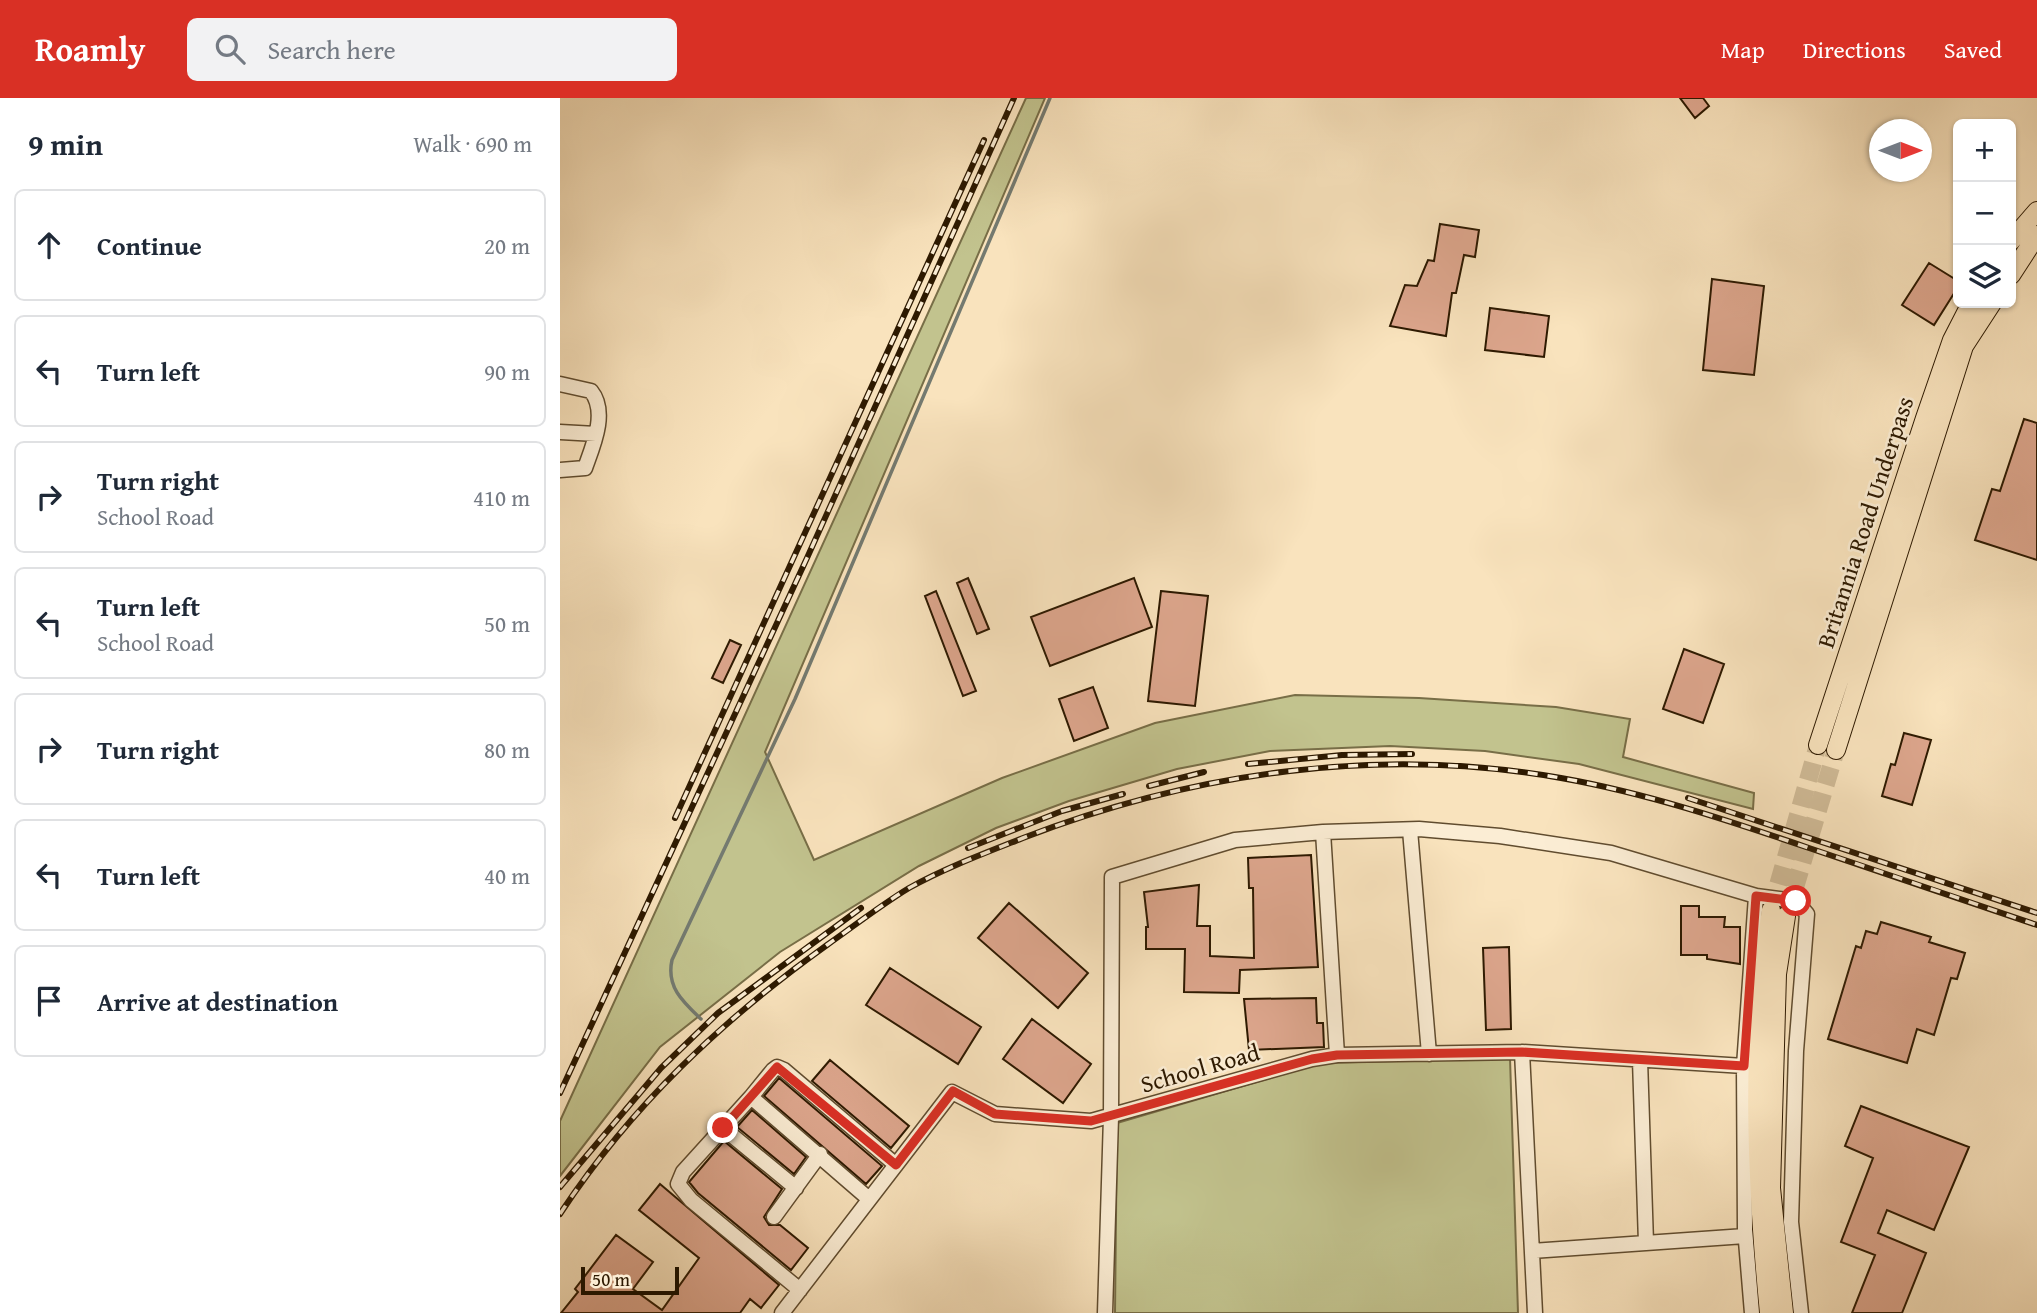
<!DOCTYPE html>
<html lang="en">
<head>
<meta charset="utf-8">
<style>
	:root { --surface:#fff; --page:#f2f2f3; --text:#1f2937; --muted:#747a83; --line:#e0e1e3; --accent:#d93025 }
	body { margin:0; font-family:"Gentium Book Plus",serif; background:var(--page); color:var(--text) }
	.controls { position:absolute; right:21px; top:21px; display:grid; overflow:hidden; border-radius:10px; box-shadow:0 2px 5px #0004 }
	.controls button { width:63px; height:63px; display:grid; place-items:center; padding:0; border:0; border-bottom:2px solid var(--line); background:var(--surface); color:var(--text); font:35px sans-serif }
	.compass { position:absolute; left:1309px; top:21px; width:63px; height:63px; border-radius:50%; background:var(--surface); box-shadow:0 2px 5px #0004; rotate:90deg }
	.scale { position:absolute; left:21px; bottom:18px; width:98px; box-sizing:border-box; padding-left:7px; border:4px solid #2d1900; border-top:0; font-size:19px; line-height:24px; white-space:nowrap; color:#2d1900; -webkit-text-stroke:5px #fbedd4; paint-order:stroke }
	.stop { position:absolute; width:21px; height:21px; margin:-16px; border:5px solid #d93025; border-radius:50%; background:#fff }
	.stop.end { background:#d93025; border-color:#fff; box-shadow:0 2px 7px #0008 }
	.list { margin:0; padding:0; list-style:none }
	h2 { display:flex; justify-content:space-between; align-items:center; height:91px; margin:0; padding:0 28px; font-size:30px }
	h2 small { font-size:23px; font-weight:400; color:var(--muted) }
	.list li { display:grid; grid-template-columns:46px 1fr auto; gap:21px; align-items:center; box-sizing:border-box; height:112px; margin:0 14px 14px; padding:0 14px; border:2px solid var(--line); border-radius:10px }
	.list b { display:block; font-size:26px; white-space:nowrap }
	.list p { margin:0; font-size:23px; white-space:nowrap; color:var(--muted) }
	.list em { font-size:23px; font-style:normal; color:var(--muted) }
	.icon { flex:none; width:38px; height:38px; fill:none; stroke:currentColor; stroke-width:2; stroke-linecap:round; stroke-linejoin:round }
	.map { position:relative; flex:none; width:1477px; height:1215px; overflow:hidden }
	header { display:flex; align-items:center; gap:42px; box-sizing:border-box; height:98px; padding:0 35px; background:var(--accent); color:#fff }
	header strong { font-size:33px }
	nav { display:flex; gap:38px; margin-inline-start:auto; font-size:24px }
	.search { width:490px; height:63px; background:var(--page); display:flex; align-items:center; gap:18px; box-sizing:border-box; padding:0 24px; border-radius:10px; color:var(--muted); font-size:26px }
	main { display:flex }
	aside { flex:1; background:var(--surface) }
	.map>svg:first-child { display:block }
</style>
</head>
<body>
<header>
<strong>Roamly</strong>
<div class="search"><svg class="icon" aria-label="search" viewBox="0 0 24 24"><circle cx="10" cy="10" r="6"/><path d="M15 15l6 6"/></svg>Search here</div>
<nav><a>Map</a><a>Directions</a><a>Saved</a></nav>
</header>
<main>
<aside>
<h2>9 min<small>Walk · 690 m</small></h2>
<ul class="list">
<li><svg class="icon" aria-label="ahead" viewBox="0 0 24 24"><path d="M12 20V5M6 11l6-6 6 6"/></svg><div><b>Continue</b></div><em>20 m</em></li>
<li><svg class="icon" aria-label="left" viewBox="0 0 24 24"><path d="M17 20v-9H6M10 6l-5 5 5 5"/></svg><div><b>Turn left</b></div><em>90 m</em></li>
<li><svg class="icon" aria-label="right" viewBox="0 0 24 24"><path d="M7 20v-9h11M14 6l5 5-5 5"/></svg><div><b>Turn right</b><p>School Road</p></div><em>410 m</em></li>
<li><svg class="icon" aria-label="left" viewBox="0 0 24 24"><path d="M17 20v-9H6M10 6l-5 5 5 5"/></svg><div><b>Turn left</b><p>School Road</p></div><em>50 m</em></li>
<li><svg class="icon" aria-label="right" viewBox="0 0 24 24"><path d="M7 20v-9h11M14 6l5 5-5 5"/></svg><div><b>Turn right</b></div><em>80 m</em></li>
<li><svg class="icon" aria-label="left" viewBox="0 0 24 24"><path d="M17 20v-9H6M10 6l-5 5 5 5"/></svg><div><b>Turn left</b></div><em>40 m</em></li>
<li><svg class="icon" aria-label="arrive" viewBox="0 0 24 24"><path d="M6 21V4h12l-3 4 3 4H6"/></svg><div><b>Arrive at destination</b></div></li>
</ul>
</aside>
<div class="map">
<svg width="1477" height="1215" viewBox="0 0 1477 1215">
	<rect width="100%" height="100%" fill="#f9e3bd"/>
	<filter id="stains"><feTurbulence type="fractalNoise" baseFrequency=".00286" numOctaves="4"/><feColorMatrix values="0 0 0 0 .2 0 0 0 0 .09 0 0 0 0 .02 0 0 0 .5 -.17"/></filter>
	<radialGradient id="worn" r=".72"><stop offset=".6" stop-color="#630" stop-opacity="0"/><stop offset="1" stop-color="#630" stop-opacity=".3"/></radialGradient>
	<path fill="#c2c38e" stroke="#786e47" stroke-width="2" d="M466,0H485L205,654L254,762L442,680L595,625L735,597L859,600L996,609L1070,621L1063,659L1194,695L1193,711L1019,666L925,653L830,648L710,653L617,671L509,703L436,730L359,768L220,854L100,949L0,1078V1023Z
		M950,960L958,1215H555L557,1025L761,965Z"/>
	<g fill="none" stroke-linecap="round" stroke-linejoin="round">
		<path stroke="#747a70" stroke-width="3.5" d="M141,921C123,904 106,889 112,862L235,601L490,0"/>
	</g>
	<path fill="#dda68d" stroke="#2d1900" stroke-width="2" d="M1120,0H1143L1149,8L1135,20Z
		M880,126L919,132L915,159L904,157L896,195H892L886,238L830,228L845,187L857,188L868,162L874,163Z
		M1369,165L1398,183V189L1374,227L1342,207Z
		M1152,181L1204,188L1194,277L1143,272Z
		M930,210L989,218L984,259L925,252Z
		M1464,321L1477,325V462L1415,442L1432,391L1440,393Z
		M408,480L429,531L417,536L397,485Z
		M574,480L592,529L490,568L471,519Z
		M376,493L416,593L403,598L365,498Z
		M601,493L648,498L635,608L588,603Z
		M170,542L181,547L163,585L152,580Z
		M1124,551L1164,566L1143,625L1103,611Z
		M533,589L548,630L514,643L499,601Z
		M1344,635L1371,642L1352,707L1322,698L1331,666L1335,667Z
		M751,757L758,869L680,872L679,895L624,894L625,851H586V829H588L584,794L639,787L637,828H650V858L694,860L693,790H689L688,760Z
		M449,805L528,875L498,910L418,840Z
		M1121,808H1139V819H1165L1164,829H1180V866L1147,861V857H1121Z
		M1321,824L1371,839L1369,844L1405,855L1397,881L1391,880L1374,937L1357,931L1347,965L1268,941L1296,848L1301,850L1306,833L1317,836Z
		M949,849L951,931L926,932L923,850Z
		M330,870L421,929L398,966L306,907Z
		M756,900L757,925H763L764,949L689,952L684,901Z
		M472,921L531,966L503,1005L443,961Z
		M270,962L349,1028L331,1050L252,983Z
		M219,980L322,1068L306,1086L204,998Z
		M1301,1008L1409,1049L1374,1132L1327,1112L1318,1135L1366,1155L1342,1215H1292L1315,1157L1281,1144L1313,1060L1285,1048Z
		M192,1012L246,1059L234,1076L177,1029Z
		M164,1043L222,1091L204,1119L209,1127H220L248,1150L231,1172L138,1095L129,1084Z
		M100,1086L219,1187L201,1210L190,1201L180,1215H1L18,1194L15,1191L56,1137L93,1164L73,1191L102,1212L139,1160L79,1112Z"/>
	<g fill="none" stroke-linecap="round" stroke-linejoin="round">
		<path stroke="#d0bb97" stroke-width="18" stroke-dasharray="18 9" stroke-linecap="butt" d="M1211,812L1258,647
			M1227,816L1276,652"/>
		<g stroke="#604c2f" stroke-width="17">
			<path id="minor" d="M0,286L31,293C48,314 33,348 25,370L0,372
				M0,334L36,336
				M850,732L869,956
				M763,734L777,957
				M1196,798L1236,803L1247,816L1236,953L1231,1124L1241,1215
				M962,954L975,1215
				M1080,962L1086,1145
				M191,999L123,1074L118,1086L131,1102L240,1192
				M163,1030L236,1090
				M309,1101L191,999L213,972L217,969L224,972L336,1067
				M214,1119L260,1056
				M972,1153L1185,1138
				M222,1215L392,994L435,1016L531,1023L752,961L777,957L962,954L1184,968
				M545,1215L551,1019L552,779L675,742L763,734L859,731L940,738L1051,755L1196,798L1184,968L1185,1131L1192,1215"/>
		</g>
		<g stroke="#2d1900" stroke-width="20">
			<path id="major" d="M1451,143L1477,113
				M1451,177L1477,137
				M1258,647L1365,320L1392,242L1411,205
				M1276,652L1404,248L1432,205
				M1209,1215C1196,1082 1190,945 1211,812
				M1224,1215L1211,1090L1217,876L1226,818"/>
		</g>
		<use href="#minor" stroke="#fbedd4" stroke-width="14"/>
		<use href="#major" stroke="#f9e3bd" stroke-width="18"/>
		<g stroke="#2d1900" stroke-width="6">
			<path id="rail" d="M688,666L782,657L852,656
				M589,688L644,674
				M1128,700L1477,815
				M115,720L424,42
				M408,750L502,713L563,696
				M0,995L247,460L454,0
				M0,1089L101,970L158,915L301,810
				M0,1116C71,1008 162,922 267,847C294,828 321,807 349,790C385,770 425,755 463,740C634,674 819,648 1001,680C1086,695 1167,722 1249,750C1325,775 1401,801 1477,827"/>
		</g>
		<use href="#rail" stroke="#fbedd4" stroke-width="3.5" stroke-dasharray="10" stroke-linecap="butt"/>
	</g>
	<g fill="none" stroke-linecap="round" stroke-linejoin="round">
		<path stroke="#d93025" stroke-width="9" d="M163,1030L217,969L336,1067L393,993L435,1016L531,1023L752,961L777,957L962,954L1184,968L1196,798L1236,803"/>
	</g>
	<g text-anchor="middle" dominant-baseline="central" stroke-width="5" stroke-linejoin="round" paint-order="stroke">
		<g font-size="24" fill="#2d1900" stroke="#fbedd4">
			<text transform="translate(1305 424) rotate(-72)">Britannia Road Underpass</text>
			<text transform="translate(640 970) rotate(-16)">School Road</text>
		</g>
	</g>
	<rect width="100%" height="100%" filter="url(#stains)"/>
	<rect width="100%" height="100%" fill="url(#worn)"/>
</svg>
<div class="controls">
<button>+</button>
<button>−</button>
<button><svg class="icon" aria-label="layers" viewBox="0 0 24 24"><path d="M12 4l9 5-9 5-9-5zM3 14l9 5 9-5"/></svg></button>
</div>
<svg class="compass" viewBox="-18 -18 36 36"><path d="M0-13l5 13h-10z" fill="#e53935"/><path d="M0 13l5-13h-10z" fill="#747a83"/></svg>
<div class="scale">50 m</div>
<div class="stop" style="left:1236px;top:803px"></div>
<div class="stop end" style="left:163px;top:1030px"></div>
</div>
</main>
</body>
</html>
